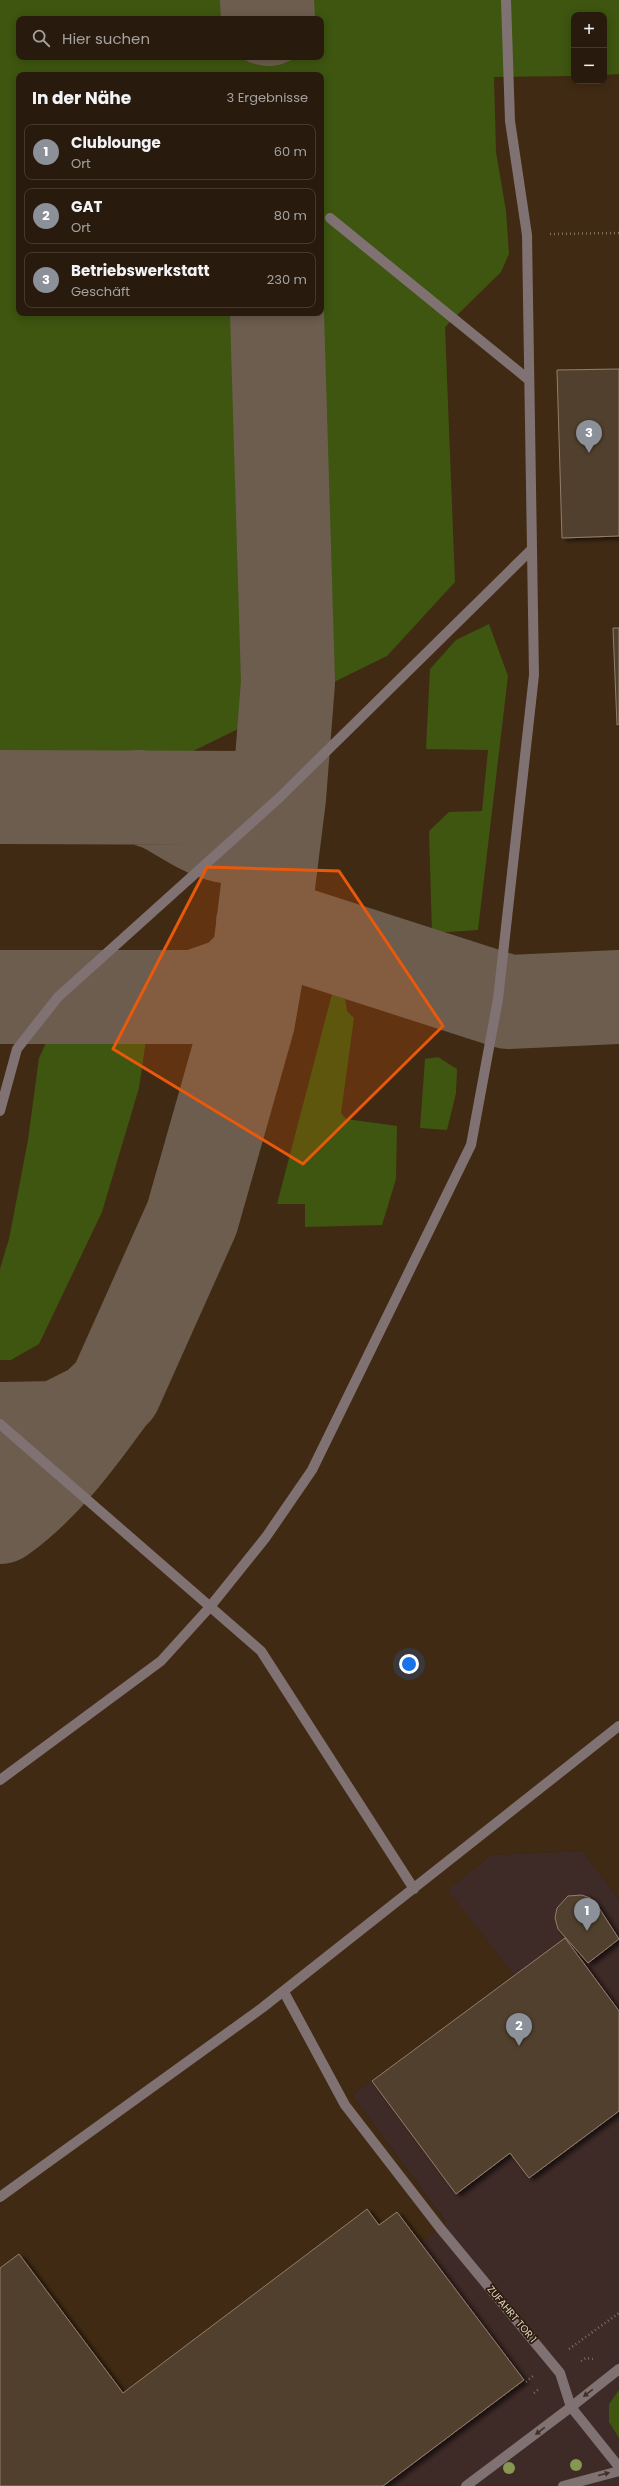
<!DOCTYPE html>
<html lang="de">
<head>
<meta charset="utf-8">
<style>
	:root { --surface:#281b0e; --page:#302417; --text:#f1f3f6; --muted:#a5a19e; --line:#44392e; --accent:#8c9099 }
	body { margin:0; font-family:Poppins,sans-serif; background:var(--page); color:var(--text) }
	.controls { position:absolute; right:12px; top:12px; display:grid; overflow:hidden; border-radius:8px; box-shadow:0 2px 10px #0003 }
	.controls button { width:36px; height:36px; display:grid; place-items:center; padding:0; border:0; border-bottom:1px solid var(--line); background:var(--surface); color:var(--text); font:20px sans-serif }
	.you { position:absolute; left:409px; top:1664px; width:14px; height:14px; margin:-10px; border:3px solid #fff; border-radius:50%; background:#1a73e8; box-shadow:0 0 0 6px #1a73e833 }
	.badge { display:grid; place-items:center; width:26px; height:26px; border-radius:50%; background:var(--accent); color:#fff; font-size:13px; font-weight:700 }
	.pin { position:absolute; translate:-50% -33px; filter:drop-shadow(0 1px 2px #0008) }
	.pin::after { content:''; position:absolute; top:21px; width:14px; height:12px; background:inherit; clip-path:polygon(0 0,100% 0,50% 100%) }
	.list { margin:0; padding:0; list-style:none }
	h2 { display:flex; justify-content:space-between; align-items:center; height:52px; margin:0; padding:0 16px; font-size:17px }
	h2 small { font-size:13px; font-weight:400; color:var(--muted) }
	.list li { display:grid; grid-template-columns:26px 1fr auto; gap:12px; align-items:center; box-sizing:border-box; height:56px; margin:0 8px 8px; padding:0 8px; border:1px solid var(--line); border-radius:8px }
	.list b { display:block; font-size:15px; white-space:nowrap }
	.list p { margin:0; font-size:13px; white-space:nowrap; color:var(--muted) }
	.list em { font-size:13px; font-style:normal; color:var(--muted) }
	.icon { flex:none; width:22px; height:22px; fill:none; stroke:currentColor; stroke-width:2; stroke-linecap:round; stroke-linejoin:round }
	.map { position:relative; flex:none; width:619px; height:2486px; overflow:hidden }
	.search { position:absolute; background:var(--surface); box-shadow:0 2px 10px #0003; left:16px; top:16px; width:308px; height:44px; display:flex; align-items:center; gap:10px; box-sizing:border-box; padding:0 14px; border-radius:8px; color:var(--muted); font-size:15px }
	.panel { position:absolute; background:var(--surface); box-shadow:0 2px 10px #0003; left:16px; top:72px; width:308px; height:244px; border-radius:8px }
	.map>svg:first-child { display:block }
</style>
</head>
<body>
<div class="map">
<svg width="619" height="2486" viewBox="0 0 619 2486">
	<defs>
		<filter id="shadow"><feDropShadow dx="4.5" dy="2.5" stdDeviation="2" flood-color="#0009"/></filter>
	</defs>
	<rect width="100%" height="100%" fill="#352413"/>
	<path fill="#3e2a27" d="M583,1851L619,1899V2486H193L123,2393L367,2209L446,2222L352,2095L514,1975L447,1890L491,1855Z"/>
	<path fill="#402a13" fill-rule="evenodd" d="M0,0H619V1899L583,1851L491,1855L448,1890L514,1975L352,2095L446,2223L421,2244L379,2225L366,2209L0,2486ZM574,15H604V81H574ZM19,19H321V57H19ZM19,75H321V313H19Z"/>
	<path fill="#3e5610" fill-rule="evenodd" d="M0,0H619V74L604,75V15H574V76L494,77L496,152L506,211L509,254L501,272L445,327L455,582L387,656L191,752L0,753ZM19,19H321V57H19ZM19,75H321V313H19Z
		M489,624L508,676L478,930L432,933L429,831L449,812L482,811L488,750L426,749L430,669L456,640Z
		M332,994L345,999L347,1011L354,1018L341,1113L346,1119L397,1126L396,1179L382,1225L305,1227V1204H277Z
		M147,1033L139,1088L102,1212L39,1344L11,1360H0V1269L9,1239L28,1140L39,1058L50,1034Z
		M438,1057L457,1069L456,1093L447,1130L420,1128L425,1059Z
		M619,2390V2438L609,2422V2404Z"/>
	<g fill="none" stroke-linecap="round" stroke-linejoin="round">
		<path stroke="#6c5d4e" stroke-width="94" d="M267,0L268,19
			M0,797C93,797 186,797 279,798C276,806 273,817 267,823C238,858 193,821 165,806C157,802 147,800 139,797
			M263,923L508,1002L619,997
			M0,997H195L235,983L259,958
			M0,1429L57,1428L95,1409L115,1390L192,1218L248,1021L259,958L279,798L288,682L277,313
			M0,1517C45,1485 78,1439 110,1395"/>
	</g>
	<path fill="#513f2d" stroke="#937e6b" filter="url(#shadow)" d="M619,369V536L562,538L557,370Z
		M613,628H619V724L617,725Z
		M582,1895L590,1898L599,1908L619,1939L588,1963L558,1929L555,1918L557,1908L568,1896Z
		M565,1938L619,2011V2111L529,2178L510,2153L456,2194L372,2081Z
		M367,2209L379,2225L397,2212L524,2380L383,2486H0V2268L19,2254L123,2393Z"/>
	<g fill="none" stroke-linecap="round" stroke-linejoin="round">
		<path stroke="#7e6f61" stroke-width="2.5" stroke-dasharray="1 3" stroke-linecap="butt" d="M550,234L619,233
			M569,2349L619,2313
			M581,2361L586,2358L593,2359
			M526,2382L533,2376
			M534,2393L540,2388"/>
		<path stroke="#807273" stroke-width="10" d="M330,218L529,380
			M0,1111L17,1049L58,997L279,798L532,549
			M0,1424L261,1651L414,1889
			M0,1780L161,1661L209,1608L266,1537L312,1470L471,1145L498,999L534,675L527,235L510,121L506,0
			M284,1992L345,2105L440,2228L560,2373L571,2407L466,2486
			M0,2197L262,2008L619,1726
			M619,2369L571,2407L619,2467
			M563,2486L619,2471"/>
	</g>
	<g fill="#859750">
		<circle cx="576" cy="2465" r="6"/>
		<circle cx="509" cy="2468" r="6"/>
	</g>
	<defs><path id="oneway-solid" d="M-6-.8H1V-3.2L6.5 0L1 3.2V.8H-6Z"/></defs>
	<g fill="#403124">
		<use href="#oneway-solid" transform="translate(588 2393) rotate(142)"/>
		<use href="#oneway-solid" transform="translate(540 2431) rotate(143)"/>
		<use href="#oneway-solid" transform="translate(604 2474) rotate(-14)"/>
	</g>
	<path fill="#e8590c" fill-opacity="0.2" stroke="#e8590c" stroke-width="3" stroke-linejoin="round" d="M207,867L339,871L443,1026L303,1164L113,1049Z"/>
	<g text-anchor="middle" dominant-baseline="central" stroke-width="3.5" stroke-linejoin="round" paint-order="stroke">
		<g font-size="10" fill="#e0d4ca" stroke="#2b1b0a">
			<text transform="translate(512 2314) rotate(50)">ZUFAHRT TOR 1</text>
		</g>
	</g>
</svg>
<div class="controls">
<button>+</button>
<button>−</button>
</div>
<div class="you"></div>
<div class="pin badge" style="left:587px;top:1931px">1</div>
<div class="pin badge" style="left:519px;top:2046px">2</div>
<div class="pin badge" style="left:589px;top:453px">3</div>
<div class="search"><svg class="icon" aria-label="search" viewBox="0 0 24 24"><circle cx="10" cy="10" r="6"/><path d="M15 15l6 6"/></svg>Hier suchen</div>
<section class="panel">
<h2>In der Nähe<small>3 Ergebnisse</small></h2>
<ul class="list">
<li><span class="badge">1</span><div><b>Clublounge</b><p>Ort</p></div><em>60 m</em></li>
<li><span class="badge">2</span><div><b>GAT</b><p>Ort</p></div><em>80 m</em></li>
<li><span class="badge">3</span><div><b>Betriebswerkstatt</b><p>Geschäft</p></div><em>230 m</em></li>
</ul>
</section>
</div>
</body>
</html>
